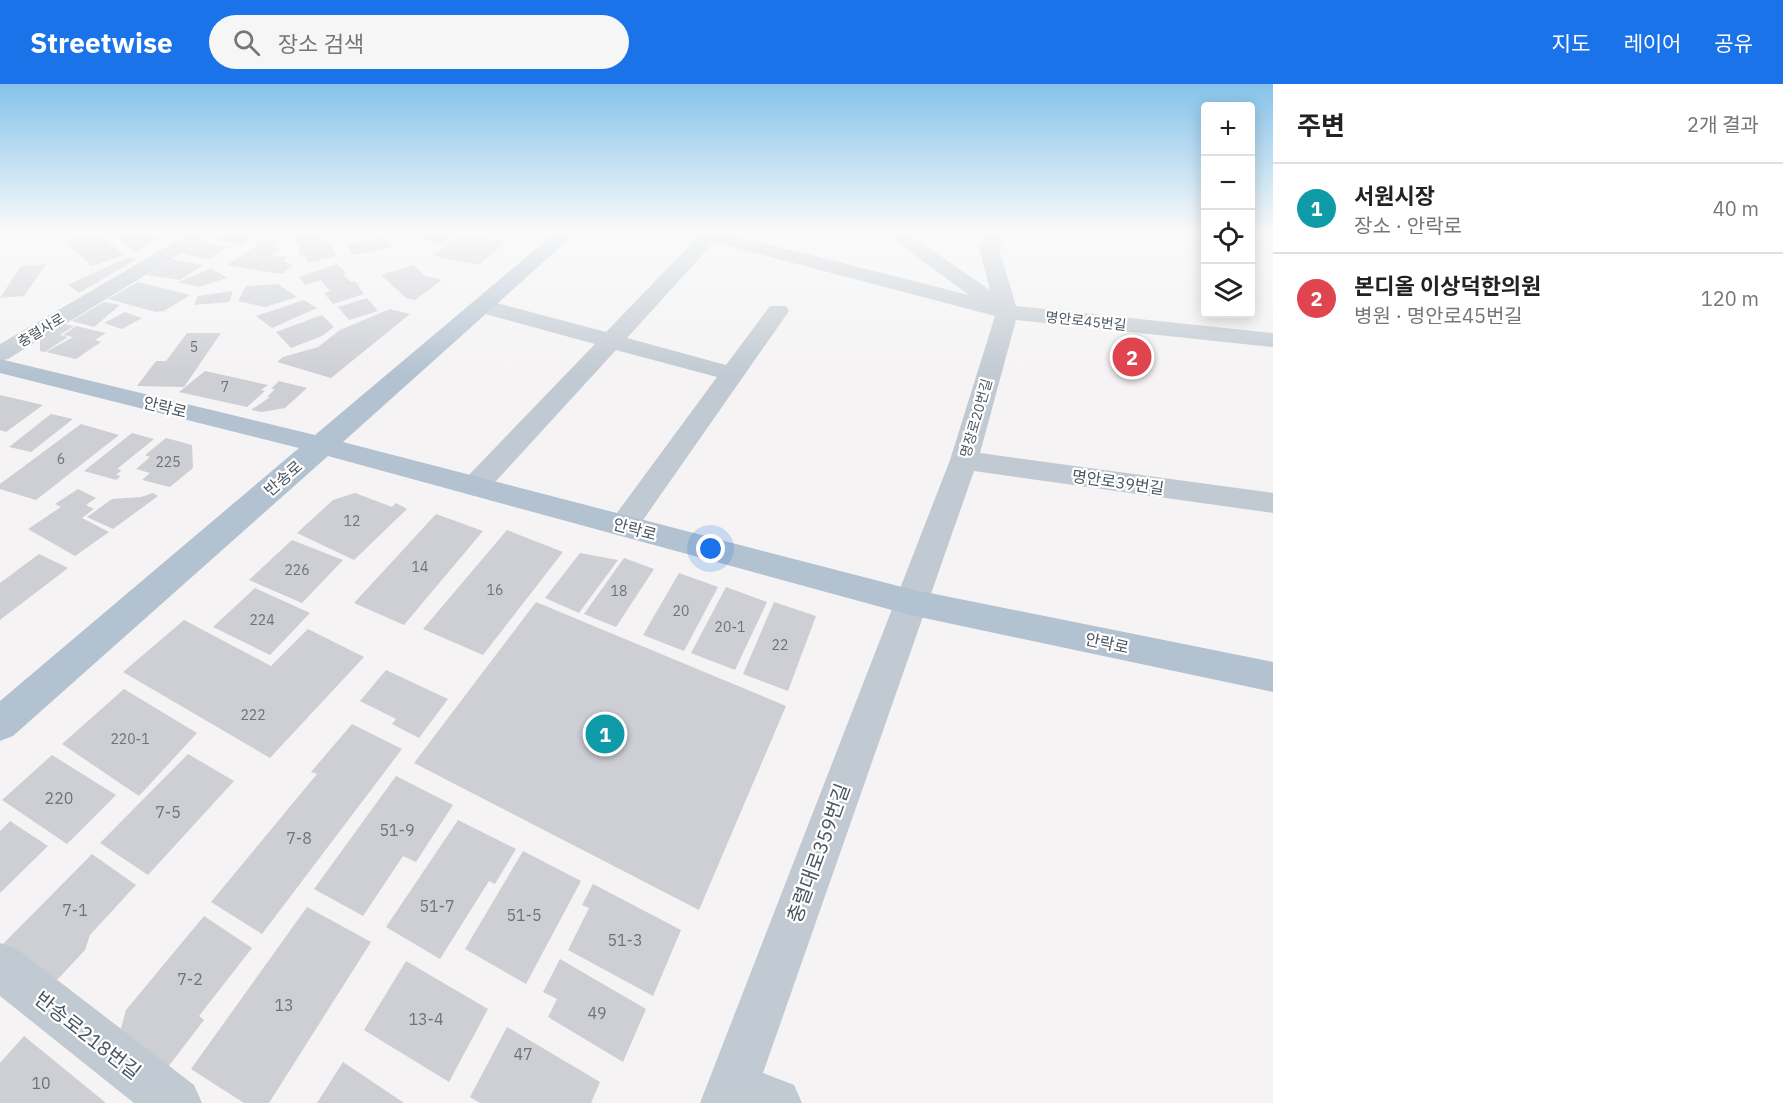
<!DOCTYPE html>
<html lang="ko">
<head>
<meta charset="utf-8">
<style>
	:root { --surface:#fff; --page:#f6f6f6; --text:#222; --muted:#767676; --line:#e0e0e0; --accent:#1a73e8 }
	body { margin:0; font-family:"IBM Plex Sans","Noto Sans KR",sans-serif; background:var(--page); color:var(--text) }
	.controls { position:absolute; right:18px; top:18px; display:grid; overflow:hidden; border-radius:6px; box-shadow:0 3px 15px #0003 }
	.controls button { width:54px; height:54px; display:grid; place-items:center; padding:0; border:0; border-bottom:2px solid var(--line); background:var(--surface); color:var(--text); font:30px sans-serif }
	.you { position:absolute; left:711px; top:465px; width:21px; height:21px; margin:-15px; border:4px solid #fff; border-radius:50%; background:#1a73e8; box-shadow:0 0 0 9px #1a73e833 }
	.badge { display:grid; place-items:center; width:39px; height:39px; border-radius:50%; background:var(--accent); color:#fff; font-size:20px; font-weight:700 }
	.pin { position:absolute; translate:-50% -50%; border:3px solid #fff; box-shadow:0 2px 6px #0006 }
	.list { margin:0; padding:0; list-style:none }
	h2 { display:flex; justify-content:space-between; align-items:center; height:78px; margin:0; padding:0 24px; font-size:26px }
	h2 small { font-size:20px; font-weight:400; color:var(--muted) }
	.list li { display:grid; grid-template-columns:39px 1fr auto; gap:18px; align-items:center; box-sizing:border-box; height:90px; padding:0 24px; border-top:2px solid var(--line) }
	.list b { display:block; font-size:22px; white-space:nowrap }
	.list p { margin:0; font-size:20px; white-space:nowrap; color:var(--muted) }
	.list em { font-size:20px; font-style:normal; color:var(--muted) }
	.icon { flex:none; width:33px; height:33px; fill:none; stroke:currentColor; stroke-width:2; stroke-linecap:round; stroke-linejoin:round }
	.map { position:relative; flex:none; width:1273px; height:1019px; overflow:hidden }
	header { display:flex; align-items:center; gap:36px; box-sizing:border-box; height:84px; padding:0 30px; background:var(--accent); color:#fff }
	header strong { font-size:28px }
	nav { display:flex; gap:33px; margin-inline-start:auto; font-size:21px }
	.search { width:420px; height:54px; background:var(--page); display:flex; align-items:center; gap:15px; box-sizing:border-box; padding:0 21px; border-radius:33px; color:var(--muted); font-size:22px }
	main { display:flex }
	aside { flex:1; background:var(--surface) }
	.map>svg:first-child { display:block }
</style>
</head>
<body>
<header>
<strong>Streetwise</strong>
<div class="search"><svg class="icon" aria-label="search" viewBox="0 0 24 24"><circle cx="10" cy="10" r="6"/><path d="M15 15l6 6"/></svg>장소 검색</div>
<nav><a>지도</a><a>레이어</a><a>공유</a></nav>
</header>
<main>
<div class="map">
<svg width="1273" height="1019" viewBox="0 0 1273 1019">
	<rect width="100%" height="100%" fill="#f5f3f3"/>
	<path fill="#cdcfd5" d="M96,148L125,171L92,182L63,157Z
		M110,148H171L135,168Z
		M224,148H262L241,161L212,155Z
		M290,148H321L337,172L308,179L305,172L301,173L298,167L300,166Z
		M335,148H381L382,150L340,156Z
		M412,148H459L441,160L406,152Z
		M494,148H518L506,156L488,151Z
		M463,149L507,158L479,181L433,172Z
		M386,152L393,163L353,171L347,161Z
		M200,157L228,163L208,176L180,169Z
		M263,157L277,159L272,163L280,165L272,171L288,173L283,177L293,181L283,189H273L227,181Z
		M128,173L137,175L79,209L68,201Z
		M171,175L203,181L180,196L147,191Z
		M46,180L24,212L0,214L21,182Z
		M337,180L346,189L343,190L351,198L355,197L364,210L333,220L324,209L330,207L321,196L305,201L299,193Z
		M413,181L425,192L442,196L415,216L406,214L381,191Z
		M211,184L227,194L199,203L179,198Z
		M138,198L190,211L164,227L156,228L108,215Z
		M278,200L297,213L265,223L238,217L246,202Z
		M233,207L229,218L194,221L198,212Z
		M367,214L378,227L349,236L338,223Z
		M304,216L317,224L272,244L256,232Z
		M104,218L120,221L94,243L72,237Z
		M390,225L410,230L331,294L277,278L283,273L318,263L340,246Z
		M125,228L142,234L122,245L104,239Z
		M322,231L334,243L322,252L291,264L276,248Z
		M64,240L74,242L60,251L68,253L45,268L40,267V255Z
		M76,242L106,249L95,256L101,258L76,275L46,268L73,253L63,251Z
		M187,249H221L184,303L137,302L156,277H166Z
		M205,287L268,301L261,306L265,307L247,323L179,308Z
		M279,297L307,304L285,324L262,328L251,326L270,313H267L275,305H271Z
		M0,311L43,321L6,348L0,346Z
		M51,330L73,335L31,368L9,363Z
		M81,340L119,351L36,416L0,405V400Z
		M132,349L154,355L117,385L122,386L116,391L121,392L116,396L84,387Z
		M166,354L192,361L193,384L170,403L142,396L150,389L136,385L150,373L145,371Z
		M78,405L96,414L86,421L94,425L82,434L109,448L75,472L28,445L61,423L55,420Z
		M153,409L158,412L113,445L87,433L112,415L141,413Z
		M355,409L392,423L396,419L407,425L354,476L297,449L333,416Z
		M436,430L483,447L404,541L354,519Z
		M507,446L563,468L483,571L423,545Z
		M292,456L343,476L302,519L249,496Z
		M580,469L618,476L579,529L545,514Z
		M39,470L68,484L0,536V499Z
		M624,474L654,485L616,543L584,530Z
		M679,489L718,503L684,567L643,551Z
		M726,503L767,518L735,586L691,569Z
		M255,504L310,529L270,571L213,543Z
		M536,518L786,622L699,826L414,679Z
		M774,518L816,532L788,607L743,590Z
		M184,536L271,582L308,545L364,573L270,674L123,588Z
		M386,586L448,615L419,654L392,640L396,635L360,617Z
		M124,605L197,649L139,712L62,660Z
		M352,640L402,665L262,850L211,818L317,690L311,688Z
		M188,670L234,697L148,791L100,759Z
		M52,671L116,711L67,760L2,716Z
		M396,692L453,721L416,778L403,772L363,832L314,805Z
		M458,736L516,765L495,800L489,797L440,875L386,843Z
		M10,737L48,762L0,809V747Z
		M523,767L581,797L526,900L465,865Z
		M92,770L136,801L90,851L85,866L58,895L45,899L0,863Z
		M593,800L681,846L653,912L568,866L589,824L582,821Z
		M307,823L371,858L269,1019H244L191,985Z
		M204,832L252,864L199,932L204,936L165,987L119,952L126,926Z
		M560,875L646,925L623,978L548,933L557,915L543,908Z
		M406,877L488,925L449,998L364,946Z
		M507,943L600,998L591,1019H480L470,1013Z
		M24,952L106,1019H0V979Z
		M343,978L404,1019H317Z"/>
	<g fill="none" stroke-linecap="round" stroke-linejoin="round">
		<path fill="#c1cad2" fill-rule="evenodd" d="M192,148H216L8,275L0,277V260Z
			M688,148H720L969,211L883,148H905L990,206L979,164L988,148H1008L999,164L1016,222L1273,249V263L1016,236L980,369L1273,409V429L974,387L763,989L794,1001L802,1019H700L950,376L995,232L714,158L627,254L726,281L770,222H786L789,227L634,449L623,452L612,449L608,441L717,293L616,266L485,409L475,412L465,409L461,402L465,395L595,260L474,227L471,222L474,217L482,215L606,248L697,154Z
			M0,859L17,865L194,1001L202,1019H134L0,912Z"/>
		<path fill="#b3c2d1" fill-rule="evenodd" d="M556,148H577L343,358L910,505L1273,578V608L910,531L328,372L13,652L0,657V617L299,364L0,289V275L315,351Z"/>
	</g>
	<linearGradient id="sky" x2="0" y2="1"><stop stop-color="#85c3ea"/><stop offset="0.51" stop-color="#fafafa"/><stop offset="1" stop-color="#fafafa" stop-opacity="0"/></linearGradient>
	<rect width="1273" height="290" fill="url(#sky)"/>
	<g text-anchor="middle" dominant-baseline="central" stroke-width="4.5" stroke-linejoin="round" paint-order="stroke">
		<g font-size="14" fill="#4a5661" stroke="#fff">
			<text transform="translate(1086 237) rotate(6)">명안로45번길</text>
			<text transform="translate(41 246) rotate(-31)">충렬사로</text>
			<text transform="translate(976 334) rotate(-74)">명장로20번길</text>
		</g>
		<g font-size="14" fill="#6b747e">
			<text x="194" y="263">5</text>
			<text x="225" y="303">7</text>
			<text x="61" y="375">6</text>
			<text x="168" y="378">225</text>
			<text x="352" y="437">12</text>
			<text x="420" y="483">14</text>
			<text x="297" y="486">226</text>
			<text x="495" y="506">16</text>
			<text x="619" y="507">18</text>
			<text x="681" y="527">20</text>
			<text x="262" y="536">224</text>
			<text x="730" y="543">20-1</text>
			<text x="780" y="561">22</text>
			<text x="253" y="631">222</text>
			<text x="130" y="655">220-1</text>
		</g>
		<g font-size="16" fill="#4a5661" stroke="#fff">
			<text transform="translate(165 323) rotate(14)">안락로</text>
			<text transform="translate(283 394) rotate(-41)">반송로</text>
			<text transform="translate(1118 398) rotate(8)">명안로39번길</text>
			<text transform="translate(635 445) rotate(15)">안락로</text>
			<text transform="translate(1107 559) rotate(12)">안락로</text>
		</g>
		<g font-size="16" fill="#6b747e">
			<text x="59" y="714">220</text>
			<text x="168" y="728">7-5</text>
			<text x="397" y="746">51-9</text>
			<text x="299" y="754">7-8</text>
			<text x="437" y="822">51-7</text>
			<text x="75" y="826">7-1</text>
			<text x="524" y="831">51-5</text>
			<text x="625" y="856">51-3</text>
			<text x="190" y="895">7-2</text>
			<text x="284" y="921">13</text>
			<text x="597" y="929">49</text>
			<text x="426" y="935">13-4</text>
			<text x="523" y="970">47</text>
			<text x="41" y="999">10</text>
		</g>
		<g font-size="20" fill="#4a5661" stroke="#fff">
			<text transform="translate(818 769) rotate(-70)">충렬대로359번길</text>
			<text transform="translate(88 951) rotate(38)">반송로218번길</text>
		</g>
	</g>
</svg>
<div class="controls">
<button>+</button>
<button>−</button>
<button><svg class="icon" aria-label="locate" viewBox="0 0 24 24"><circle cx="12" cy="12" r="6"/><path d="M12 2v4M12 18v4M2 12h4M18 12h4"/></svg></button>
<button><svg class="icon" aria-label="layers" viewBox="0 0 24 24"><path d="M12 4l9 5-9 5-9-5zM3 14l9 5 9-5"/></svg></button>
</div>
<div class="you"></div>
<div class="pin badge" style="left:605px;top:650px;background:#0f9aa8">1</div>
<div class="pin badge" style="left:1132px;top:273px;background:#e0444e">2</div>
</div>
<aside>
<h2>주변<small>2개 결과</small></h2>
<ul class="list">
<li><span class="badge" style="background:#0f9aa8">1</span><div><b>서원시장</b><p>장소 · 안락로</p></div><em>40 m</em></li>
<li><span class="badge" style="background:#e0444e">2</span><div><b>본디올 이상덕한의원</b><p>병원 · 명안로45번길</p></div><em>120 m</em></li>
</ul>
</aside>
</main>
</body>
</html>
